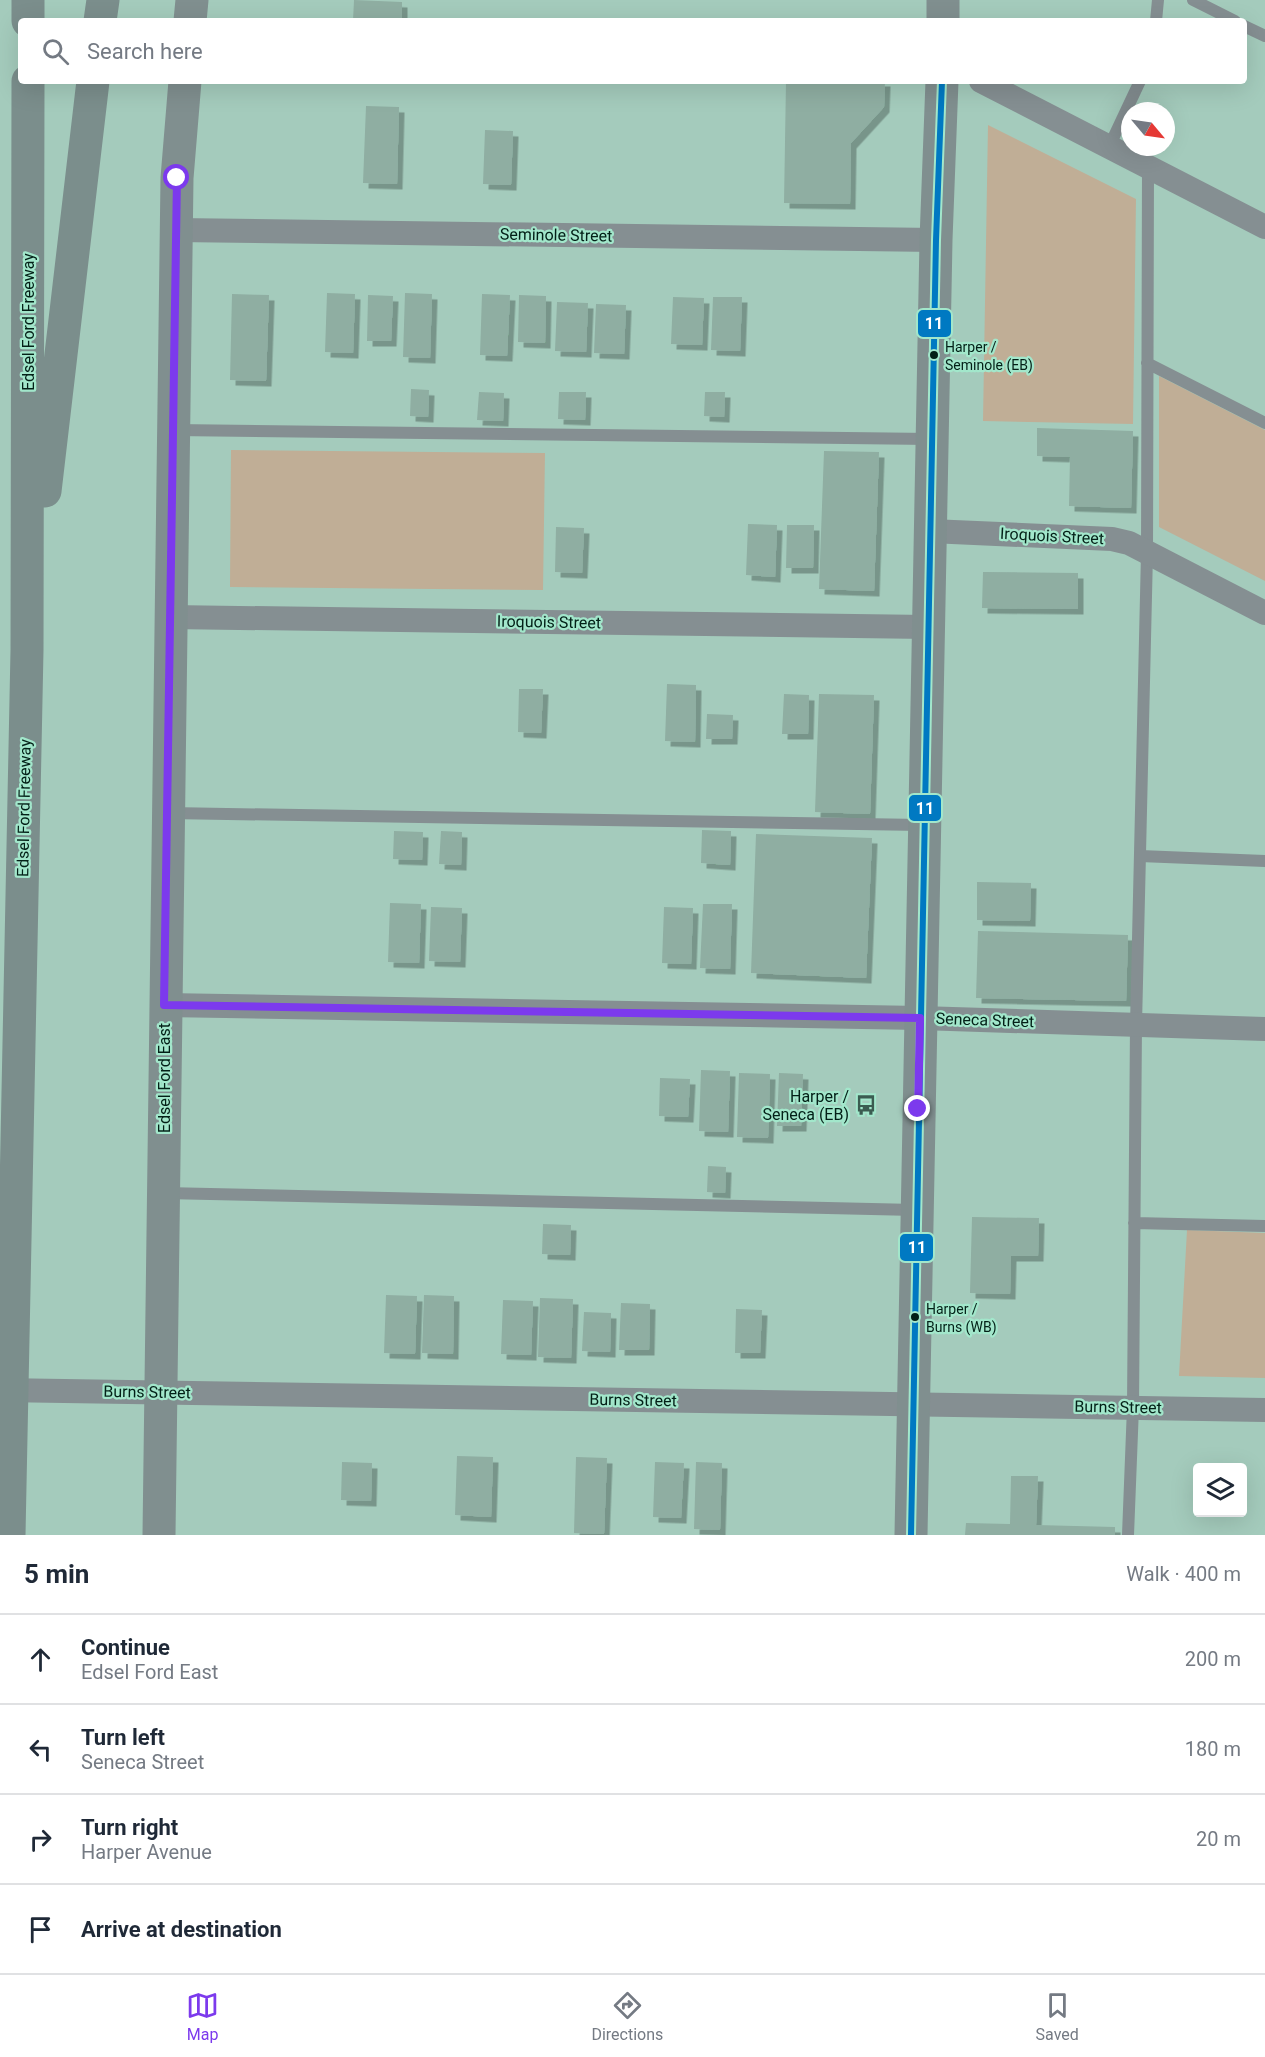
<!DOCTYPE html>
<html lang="en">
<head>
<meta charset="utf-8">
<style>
	:root { --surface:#fff; --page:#f6f6f7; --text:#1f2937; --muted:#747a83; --line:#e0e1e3; --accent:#7c3aed }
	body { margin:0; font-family:Roboto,sans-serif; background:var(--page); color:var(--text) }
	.controls { position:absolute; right:18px; bottom:18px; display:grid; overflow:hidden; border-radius:6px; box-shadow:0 6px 24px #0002 }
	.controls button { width:54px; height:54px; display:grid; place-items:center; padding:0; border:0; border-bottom:2px solid var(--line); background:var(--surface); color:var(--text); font:30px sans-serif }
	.compass { position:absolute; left:1121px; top:102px; width:54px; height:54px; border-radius:50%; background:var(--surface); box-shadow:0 6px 24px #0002; rotate:119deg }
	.stop { position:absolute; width:18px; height:18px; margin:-14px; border:4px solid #7c3aed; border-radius:50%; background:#fff }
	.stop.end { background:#7c3aed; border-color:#fff; box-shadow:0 2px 6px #0008 }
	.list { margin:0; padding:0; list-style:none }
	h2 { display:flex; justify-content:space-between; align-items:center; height:78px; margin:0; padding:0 24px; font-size:26px }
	h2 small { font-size:20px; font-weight:400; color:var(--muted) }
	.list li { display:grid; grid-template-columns:39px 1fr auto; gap:18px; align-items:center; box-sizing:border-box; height:90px; padding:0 24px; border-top:2px solid var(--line) }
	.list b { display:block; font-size:22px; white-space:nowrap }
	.list p { margin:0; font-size:20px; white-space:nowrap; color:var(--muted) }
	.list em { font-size:20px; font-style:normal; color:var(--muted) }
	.icon { flex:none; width:33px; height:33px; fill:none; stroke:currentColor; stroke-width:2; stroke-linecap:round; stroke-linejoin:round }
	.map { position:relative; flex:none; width:1265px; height:1535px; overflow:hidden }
	.search { position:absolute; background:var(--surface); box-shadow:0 6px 24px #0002; left:18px; right:18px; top:18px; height:66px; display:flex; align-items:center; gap:15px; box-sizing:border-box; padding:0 21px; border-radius:6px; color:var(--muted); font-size:22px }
	.sheet { height:438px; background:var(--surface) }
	nav { display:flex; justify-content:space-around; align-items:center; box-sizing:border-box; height:84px; border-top:2px solid var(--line); background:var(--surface); font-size:16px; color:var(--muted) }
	nav a { display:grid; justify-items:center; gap:3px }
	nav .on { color:var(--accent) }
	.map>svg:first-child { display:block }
</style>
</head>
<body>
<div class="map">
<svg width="1265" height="1535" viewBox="0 0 1265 1535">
	<defs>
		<filter id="shadow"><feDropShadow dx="5.5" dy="5.5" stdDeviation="0" flood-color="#0004"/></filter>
	</defs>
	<rect width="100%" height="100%" fill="#a4cbbc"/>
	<path fill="#c0ae96" d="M988,125L1136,199L1133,424L983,421Z
		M1159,376L1265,430V581L1159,527Z
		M231,450L545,453L543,590L230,587Z
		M1187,1230L1265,1233V1378L1179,1376Z"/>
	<path fill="#8faea2" filter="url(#shadow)" d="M354,0L402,2V21H353Z
		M786,81H885L884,107L851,143L850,204L784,203Z
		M366,106L399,107L397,184L363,183Z
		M485,130L513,131L511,185L483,184Z
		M327,293L355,294L353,353L325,352Z
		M405,293L432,294L430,358L403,357Z
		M232,294L269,295L266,381L230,380Z
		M482,294L510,295L507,356L480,355Z
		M368,295L393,296L391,341H367Z
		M519,295L546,296L545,343L518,342Z
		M673,297L704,298L702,345L671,344Z
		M713,297H742L740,351L711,350Z
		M557,302L588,303L586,352L555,351Z
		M596,304L626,305L624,354L594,353Z
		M411,389L429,390L428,417L410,416Z
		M479,392L504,393L503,421L477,420Z
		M559,392H586L585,420L558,419Z
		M705,392H725L724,417L704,416Z
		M1037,428L1133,431L1131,508L1069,506L1070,457L1037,456Z
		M824,451L879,452L874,591L819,589Z
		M748,524L777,525L775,577L746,575Z
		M787,525H814L813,568H786Z
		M556,527L584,528L582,573L555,572Z
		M983,572L1078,573V609L982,608Z
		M667,684L696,685L695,742L665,741Z
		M519,689H543L541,733L518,732Z
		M784,694L809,695L808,734H782Z
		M819,694L874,695L870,814L815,812Z
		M707,714L733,715L732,739H706Z
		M702,830L731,831L730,865L701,863Z
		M394,831L423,832L422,860L393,859Z
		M441,831L462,832L461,865L439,864Z
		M756,834L872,838L866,978L751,973Z
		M977,882L1031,883L1030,921L977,920Z
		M390,903L421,904L419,963L388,962Z
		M703,904H732L730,969L700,968Z
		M431,907L462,908L460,962L429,961Z
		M664,907L693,908L691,964L662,963Z
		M978,931L1128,935L1126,1001L976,998Z
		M701,1070L730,1071L728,1132L699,1131Z
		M739,1073L770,1074L768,1138L737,1137Z
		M779,1073L803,1074L801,1126H777Z
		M660,1078L690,1079L688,1117L659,1116Z
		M708,1166L726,1167L725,1193L707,1192Z
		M972,1217L1039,1218L1038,1256H1011L1010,1294L970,1293Z
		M543,1224L571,1225L570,1255L542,1254Z
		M386,1295L417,1296L415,1354L384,1353Z
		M424,1295L454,1296L453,1354L422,1353Z
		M540,1298L573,1299L571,1358L538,1357Z
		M503,1300L533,1301L531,1355L501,1354Z
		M621,1303L650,1304L649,1350H619Z
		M736,1309L762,1310L760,1353H735Z
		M584,1312L611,1313L610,1352L582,1351Z
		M457,1456L493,1457L491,1517L455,1515Z
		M576,1457L607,1458L604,1534L574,1533Z
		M342,1462L372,1463L371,1501L341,1500Z
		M655,1462L684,1463L681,1518L653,1517Z
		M696,1462L722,1463L720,1530L694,1529Z
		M1011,1476H1038L1036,1525L1115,1527V1535H965L966,1523L1010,1524Z"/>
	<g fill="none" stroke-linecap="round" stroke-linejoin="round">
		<path stroke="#858f92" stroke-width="12" d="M1193,0L1235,21
			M1156,21L1158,0
			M1244,26L1265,36
			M1109,147L1140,81
			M1147,363L1265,423
			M174,430L931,439
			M169,813L922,825
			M1140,856L1265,861
			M164,1193L915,1210
			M1134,1223L1265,1226
			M1128,1535L1133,1407L1136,1025L1147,553L1148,168"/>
		<path stroke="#858f92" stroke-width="24" d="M981,81L1265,227
			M176,230L936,240
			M930,531L1112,539L1129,543L1265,613
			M170,617L928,627
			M164,1005L920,1018L1265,1029
			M0,1390L1265,1410"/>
		<path stroke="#808f8f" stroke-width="33" d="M190,21L192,0
			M943,21V0
			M159,1535L177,178L185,81
			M911,1535L936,240L942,81"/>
		<path stroke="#7b8e8c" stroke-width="33" d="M28,21V0
			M100,21L103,0
			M45,491L93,81
			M9,1535L27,650L28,81"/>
		<g stroke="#a2e7cb" stroke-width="10">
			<path id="bus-1" d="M911,1535L936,240L942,81"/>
		</g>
		<use href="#bus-1" stroke="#0079c2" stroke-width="6"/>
	</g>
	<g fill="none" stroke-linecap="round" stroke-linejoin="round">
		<path stroke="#7c3aed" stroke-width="8" d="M177,178L164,1005L920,1018L918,1109"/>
	</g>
	<defs>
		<g id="bus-bare" transform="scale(1.62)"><path d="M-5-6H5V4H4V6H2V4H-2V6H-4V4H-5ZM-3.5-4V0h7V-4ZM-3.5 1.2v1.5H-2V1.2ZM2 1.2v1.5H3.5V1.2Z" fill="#3b5c51" stroke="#a2e7cb" stroke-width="2.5" paint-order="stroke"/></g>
	</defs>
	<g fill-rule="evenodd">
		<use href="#bus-bare" x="866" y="1105"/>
	</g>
	<g fill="#032017" stroke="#a2e7cb" stroke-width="2">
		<circle cx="934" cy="355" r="5"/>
		<circle cx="915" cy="1317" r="5"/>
	</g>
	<g text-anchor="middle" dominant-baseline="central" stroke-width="4.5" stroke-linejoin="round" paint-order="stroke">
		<g font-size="14" fill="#032017" stroke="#a2e7cb" text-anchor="start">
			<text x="945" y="347">Harper /<tspan x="945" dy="18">Seminole (EB)</tspan></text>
			<text x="926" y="1309">Harper /<tspan x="926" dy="18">Burns (WB)</tspan></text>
		</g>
		<g font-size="16" fill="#032017" stroke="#a2e7cb">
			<text transform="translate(556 235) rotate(1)">Seminole Street</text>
			<text transform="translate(28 322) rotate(-90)">Edsel Ford Freeway</text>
			<text transform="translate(1052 536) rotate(3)">Iroquois Street</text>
			<text transform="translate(549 622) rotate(1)">Iroquois Street</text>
			<text transform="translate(24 808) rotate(-89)">Edsel Ford Freeway</text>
			<text transform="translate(985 1020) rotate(2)">Seneca Street</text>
			<text transform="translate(164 1078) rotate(-90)">Edsel Ford East</text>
			<text transform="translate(147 1392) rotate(1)">Burns Street</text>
			<text transform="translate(633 1400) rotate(1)">Burns Street</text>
			<text transform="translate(1118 1407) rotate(1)">Burns Street</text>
		</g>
		<g font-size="16" fill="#032017" stroke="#a2e7cb" text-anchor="end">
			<text x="849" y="1096">Harper /<tspan x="849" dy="18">Seneca (EB)</tspan></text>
		</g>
	</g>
	<g stroke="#a2e7cb" stroke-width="2">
		<rect x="917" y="309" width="35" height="29" rx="6" fill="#0079c2"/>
		<rect x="908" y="794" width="34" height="28" rx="6" fill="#0079c2"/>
		<rect x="899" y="1233" width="35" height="29" rx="6" fill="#0079c2"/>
	</g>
	<g font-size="16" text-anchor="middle" font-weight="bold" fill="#fff">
		<text x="934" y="329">11</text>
		<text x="925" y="814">11</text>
		<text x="917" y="1253">11</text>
	</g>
</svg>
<div class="controls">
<button><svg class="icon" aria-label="layers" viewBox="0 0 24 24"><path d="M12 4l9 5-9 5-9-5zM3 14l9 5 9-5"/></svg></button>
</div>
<svg class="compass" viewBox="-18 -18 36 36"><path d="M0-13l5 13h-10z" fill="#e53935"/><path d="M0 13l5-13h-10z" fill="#747a83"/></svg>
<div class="stop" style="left:177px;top:178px"></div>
<div class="stop end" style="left:918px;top:1109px"></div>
<div class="search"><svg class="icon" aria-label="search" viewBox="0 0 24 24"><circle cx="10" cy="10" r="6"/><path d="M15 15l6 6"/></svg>Search here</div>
</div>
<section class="sheet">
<h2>5 min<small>Walk · 400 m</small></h2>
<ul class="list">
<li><svg class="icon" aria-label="ahead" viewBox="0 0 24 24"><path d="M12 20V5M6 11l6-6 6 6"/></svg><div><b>Continue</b><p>Edsel Ford East</p></div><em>200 m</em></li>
<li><svg class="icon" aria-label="left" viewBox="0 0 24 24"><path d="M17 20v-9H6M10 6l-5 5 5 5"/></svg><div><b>Turn left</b><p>Seneca Street</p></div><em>180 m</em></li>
<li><svg class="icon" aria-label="right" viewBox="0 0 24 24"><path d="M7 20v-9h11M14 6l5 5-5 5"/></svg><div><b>Turn right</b><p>Harper Avenue</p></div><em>20 m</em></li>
<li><svg class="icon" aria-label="arrive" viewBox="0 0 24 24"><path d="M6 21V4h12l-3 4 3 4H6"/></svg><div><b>Arrive at destination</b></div></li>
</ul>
</section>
<nav>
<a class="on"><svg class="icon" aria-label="map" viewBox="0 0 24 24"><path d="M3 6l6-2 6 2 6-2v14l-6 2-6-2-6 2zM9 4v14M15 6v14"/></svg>Map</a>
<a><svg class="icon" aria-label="directions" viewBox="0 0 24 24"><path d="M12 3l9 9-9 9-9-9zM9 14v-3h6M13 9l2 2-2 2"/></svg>Directions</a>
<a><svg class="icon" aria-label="saved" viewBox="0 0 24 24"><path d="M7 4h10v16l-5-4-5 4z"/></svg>Saved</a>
</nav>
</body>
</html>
